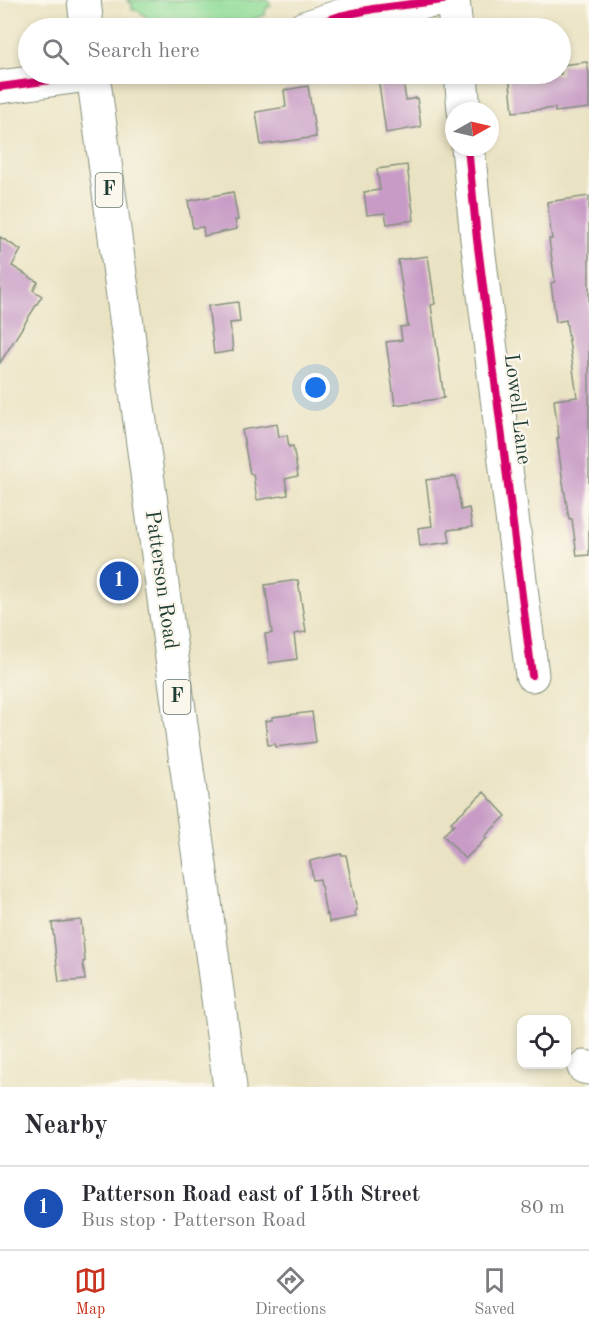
<!DOCTYPE html>
<html lang="en">
<head>
<meta charset="utf-8">
<style>
	:root { --surface:#fff; --page:#f2f2f3; --text:#2b2b33; --muted:#7c7c81; --line:#e1e1e2; --accent:#c8321e }
	body { margin:0; font-family:"Old Standard TT",serif; background:var(--page); color:var(--text) }
	.controls { position:absolute; right:18px; bottom:18px; display:grid; overflow:hidden; border-radius:12px; box-shadow:0 3px 9px #0003 }
	.controls button { width:54px; height:54px; display:grid; place-items:center; padding:0; border:0; border-bottom:2px solid var(--line); background:var(--surface); color:var(--text); font:30px sans-serif }
	.compass { position:absolute; left:445px; top:102px; width:54px; height:54px; border-radius:50%; background:var(--surface); box-shadow:0 3px 9px #0003; rotate:82deg }
	.you { position:absolute; left:316px; top:388px; width:21px; height:21px; margin:-15px; border:4px solid #fff; border-radius:50%; background:#1a73e8; box-shadow:0 0 0 9px #1a73e833 }
	.badge { display:grid; place-items:center; width:39px; height:39px; border-radius:50%; background:var(--accent); color:#fff; font-size:20px; font-weight:700 }
	.pin { position:absolute; translate:-50% -50%; border:3px solid #fff; box-shadow:0 2px 6px #0006 }
	.list { margin:0; padding:0; list-style:none }
	h2 { display:flex; justify-content:space-between; align-items:center; height:78px; margin:0; padding:0 24px; font-size:26px }
	h2 small { font-size:20px; font-weight:400; color:var(--muted) }
	.list li { display:grid; grid-template-columns:39px 1fr auto; gap:18px; align-items:center; box-sizing:border-box; height:84px; padding:0 24px; border-top:2px solid var(--line) }
	.list b { display:block; font-size:22px; white-space:nowrap }
	.list p { margin:0; font-size:20px; white-space:nowrap; color:var(--muted) }
	.list em { font-size:20px; font-style:normal; color:var(--muted) }
	.icon { flex:none; width:33px; height:33px; fill:none; stroke:currentColor; stroke-width:2; stroke-linecap:round; stroke-linejoin:round }
	.map { position:relative; flex:none; width:589px; height:1087px; overflow:hidden }
	.search { position:absolute; background:var(--surface); box-shadow:0 3px 9px #0003; left:18px; right:18px; top:18px; height:66px; display:flex; align-items:center; gap:15px; box-sizing:border-box; padding:0 21px; border-radius:33px; color:var(--muted); font-size:22px }
	.sheet { height:162px; background:var(--surface) }
	nav { display:flex; justify-content:space-around; align-items:center; box-sizing:border-box; height:84px; border-top:2px solid var(--line); background:var(--surface); font-size:16px; color:var(--muted) }
	nav a { display:grid; justify-items:center; gap:3px }
	nav .on { color:var(--accent) }
	.map>svg:first-child { display:block }
</style>
</head>
<body>
<div class="map">
<svg width="589" height="1087" viewBox="0 0 589 1087">
	<rect width="100%" height="100%" fill="#fbf7ec"/>
	<filter id="ink" filterUnits="userSpaceOnUse"><feTurbulence type="fractalNoise" baseFrequency=".0167" numOctaves="2"/><feDisplacementMap in="SourceGraphic" scale="12" xChannelSelector="R" yChannelSelector="G"/><feConvolveMatrix kernelMatrix="1 2 1 2 8 2 1 2 1" color-interpolation-filters="sRGB"/></filter>
	<filter id="wash" filterUnits="userSpaceOnUse"><feTurbulence type="fractalNoise" baseFrequency=".008" numOctaves="4" result="noise"/><feDisplacementMap in="SourceGraphic" scale="24" xChannelSelector="R" yChannelSelector="G"/><feGaussianBlur stdDeviation="1.35" result="paint"/><feColorMatrix in="noise" values="0 0 0 0 0 0 0 0 0 0 0 0 0 0 0 0 0 1.4 0 .05"/><feComposite in="paint" operator="in"/></filter>
	<g filter="url(#wash)">
		<rect width="100%" height="100%" fill="#eae3c3"/>
		<path fill="#92dc99" stroke="#588c66" stroke-width="1.5" d="M127,0H268L271,6L266,8L265,15L239,24L221,28H151C148,18 143,10 132,10V4Z"/>
		<g id="blocks">
			<path fill="#c79bc6" d="M587,62L589,74V108L555,112V108L513,112L509,74H561V65Z
				M402,74L406,100L417,98L421,127L386,133L378,77Z
				M308,86L316,137L261,145L256,112L286,107L284,90Z
				M407,165L414,220L387,224L385,213L367,215L364,192L380,190L377,169Z
				M233,192L238,220H235L237,229L204,236L203,227L193,228L188,201Z
				M589,196V555L577,556L572,519H569L562,476L557,438H559L554,400L577,397L566,320L556,322L551,283L555,282L549,239H552L547,202Z
				M0,237L21,250L12,266L38,282L33,290L42,296L0,363Z
				M428,256L435,304L431,305L444,398L395,405L386,342L402,340L400,327L408,326L398,260Z
				M238,302L240,322L230,323L233,351L214,354L208,306Z
				M277,424L279,437L287,435L289,447L293,446L298,476L285,479L288,495L257,500L253,474H250L242,430Z
				M456,476L461,510L469,508L472,527L448,530L450,542L420,546L418,528L432,526L426,480Z
				M298,580L306,632L294,634L297,659L269,663L265,634L272,633L265,585Z
				M312,712L316,742L276,747L275,744L268,745L265,721L272,720V717Z
				M484,792L506,816L485,836L487,838L465,859L443,835L454,825L451,822Z
				M341,854V855H346L357,910L355,911L356,917L329,922L328,914L326,915L320,879L313,880L310,861Z
				M81,920L85,961L83,962L85,980L59,982L52,923Z"/>
		</g>
	</g>
	<g filter="url(#ink)">
		<use href="#blocks" fill-opacity="0" stroke="#84907c" stroke-width="1.5"/>
		<g fill="none" stroke-linecap="round" stroke-linejoin="round">
			<g stroke="#84907c" stroke-width="35">
				<path id="minor" d="M453,0L456,28
					M304,28L340,16L373,9L443,0
					M461,74L464,111
					M0,87L95,74
					M468,147L477,239L532,675
					M584,1067L589,1068"/>
			</g>
			<g stroke="#84907c" stroke-width="35">
				<path id="major" d="M84,0L87,28
					M93,74L230,1087"/>
			</g>
			<use href="#minor" stroke="#fff" stroke-width="33"/>
			<use href="#major" stroke="#fff" stroke-width="33"/>
			<g stroke="#fbf7ec" stroke-width="11">
				<path id="cycleway" d="M304,28L340,16L373,9L443,0
					M0,87L95,74
					M468,147L477,239L532,675"/>
			</g>
			<use href="#cycleway" stroke="#d6006c" stroke-width="8"/>
		</g>
	</g>
	<g text-anchor="middle" dominant-baseline="central" stroke-width="4.5" stroke-linejoin="round" paint-order="stroke">
		<g fill="#fbf7ec" stroke="#61756b" stroke-width="1.5">
			<rect x="95.5" y="173" width="27" height="34" rx="4.5"/>
			<rect x="163.5" y="680" width="27" height="34" rx="4.5"/>
		</g>
		<g font-size="20" font-weight="bold" fill="#1f3d34">
			<text x="109" y="190">F</text>
			<text x="177" y="697">F</text>
		</g>
		<g font-size="21" fill="#1f3d34" stroke="#fbf7ec">
			<text transform="translate(517 409) rotate(83)">Lowell Lane</text>
			<text transform="translate(161 580) rotate(82)">Patterson Road</text>
		</g>
	</g>
</svg>
<div class="controls">
<button><svg class="icon" aria-label="locate" viewBox="0 0 24 24"><circle cx="12" cy="12" r="6"/><path d="M12 2v4M12 18v4M2 12h4M18 12h4"/></svg></button>
</div>
<svg class="compass" viewBox="-18 -18 36 36"><path d="M0-13l5 13h-10z" fill="#e53935"/><path d="M0 13l5-13h-10z" fill="#7c7c81"/></svg>
<div class="you"></div>
<div class="pin badge" style="left:119px;top:581px;background:#1a4fb4">1</div>
<div class="search"><svg class="icon" aria-label="search" viewBox="0 0 24 24"><circle cx="10" cy="10" r="6"/><path d="M15 15l6 6"/></svg>Search here</div>
</div>
<section class="sheet">
<h2>Nearby<small></small></h2>
<ul class="list">
<li><span class="badge" style="background:#1a4fb4">1</span><div><b>Patterson Road east of 15th Street</b><p>Bus stop · Patterson Road</p></div><em>80 m</em></li>
</ul>
</section>
<nav>
<a class="on"><svg class="icon" aria-label="map" viewBox="0 0 24 24"><path d="M3 6l6-2 6 2 6-2v14l-6 2-6-2-6 2zM9 4v14M15 6v14"/></svg>Map</a>
<a><svg class="icon" aria-label="directions" viewBox="0 0 24 24"><path d="M12 3l9 9-9 9-9-9zM9 14v-3h6M13 9l2 2-2 2"/></svg>Directions</a>
<a><svg class="icon" aria-label="saved" viewBox="0 0 24 24"><path d="M7 4h10v16l-5-4-5 4z"/></svg>Saved</a>
</nav>
</body>
</html>
